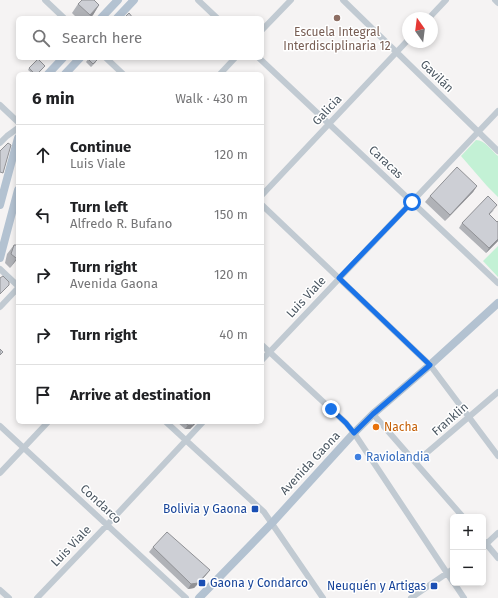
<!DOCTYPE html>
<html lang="en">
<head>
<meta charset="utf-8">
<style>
	:root { --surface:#fff; --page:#f6f6f6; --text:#202124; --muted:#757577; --line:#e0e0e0 }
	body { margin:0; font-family:"Fira Sans",sans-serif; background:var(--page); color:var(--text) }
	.controls { position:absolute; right:12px; bottom:12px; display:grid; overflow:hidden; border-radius:6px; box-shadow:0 2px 6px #0003 }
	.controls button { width:36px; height:36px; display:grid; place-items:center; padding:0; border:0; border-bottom:1px solid var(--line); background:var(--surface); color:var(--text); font:20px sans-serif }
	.compass { position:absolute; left:402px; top:12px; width:36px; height:36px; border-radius:50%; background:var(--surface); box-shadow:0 2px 6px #0003; rotate:346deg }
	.stop { position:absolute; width:12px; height:12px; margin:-9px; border:3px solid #1a73e8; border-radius:50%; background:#fff }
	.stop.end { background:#1a73e8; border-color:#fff; box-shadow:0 1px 4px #0008 }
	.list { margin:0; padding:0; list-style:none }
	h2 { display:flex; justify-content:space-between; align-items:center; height:52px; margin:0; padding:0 16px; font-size:17px }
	h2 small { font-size:13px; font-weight:400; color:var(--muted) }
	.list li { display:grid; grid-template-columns:26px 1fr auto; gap:12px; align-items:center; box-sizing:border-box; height:60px; padding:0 16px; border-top:1px solid var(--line) }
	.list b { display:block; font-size:15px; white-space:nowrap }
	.list p { margin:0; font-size:13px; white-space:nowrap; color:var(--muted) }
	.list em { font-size:13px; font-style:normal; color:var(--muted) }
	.icon { flex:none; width:22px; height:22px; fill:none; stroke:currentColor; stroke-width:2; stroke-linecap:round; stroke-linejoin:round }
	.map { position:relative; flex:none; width:498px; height:598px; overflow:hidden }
	.search { position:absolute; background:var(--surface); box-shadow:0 2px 6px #0003; left:16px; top:16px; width:248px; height:44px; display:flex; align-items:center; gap:10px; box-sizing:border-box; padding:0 14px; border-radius:6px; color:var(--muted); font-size:15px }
	.panel { position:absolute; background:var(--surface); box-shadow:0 2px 6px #0003; left:16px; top:72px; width:248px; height:352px; border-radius:6px }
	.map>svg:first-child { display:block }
</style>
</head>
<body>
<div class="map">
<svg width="498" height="598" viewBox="0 0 498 598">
	<rect width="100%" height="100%" fill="#f5f3f3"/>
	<path fill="#c3f1d5" d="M476,140C485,140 492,151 498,156V197L487,186L461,156Z
		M498,246V277L483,261Z"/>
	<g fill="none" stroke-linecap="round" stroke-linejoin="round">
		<path stroke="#c1cad2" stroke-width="6" d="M45,0L64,18
			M198,0L217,18
			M343,0L498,151
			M495,0L498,3
			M429,18L446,0
			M262,30L291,0
			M106,58L123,74
			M259,58L498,283
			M220,74L235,58
			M0,105L18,122
			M0,143L7,136L18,128
			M262,195L408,40
			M262,205L430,365L498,456
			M0,269L18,286
			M0,307L18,288
			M262,345L346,423L354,433L453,582
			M262,360L498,111
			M373,414L463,517
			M166,422L264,512L323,598
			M0,426L186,598
			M416,462L498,392
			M0,473L48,422
			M483,540L498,558
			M483,547L498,533
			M454,583L464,598
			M0,590L9,598
			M37,598L107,525L203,422
			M411,598L453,569"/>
		<path stroke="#b3c2d1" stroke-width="8" d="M101,18L118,0
			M117,18L134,0
			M48,74L63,58
			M65,74L80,58
			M0,205L18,138
			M0,258L18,190
			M199,598L272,523L354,433L373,414L430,365L498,303"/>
	</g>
	<path fill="#b0b2b7" d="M78,4L99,5L93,15L90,18H77L72,13Z
		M89,58L96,62L91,67L86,62Z
		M45,66L38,74H33L28,70L29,68Z
		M477,186L473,192L445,221L425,202L430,196Z
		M494,210L489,215L498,241L486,253L459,228L462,223Z
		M14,245H18V258L10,268L5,263L7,254Z
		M177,422H197L190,429H185Z
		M153,547L206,575L194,588L188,589L149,552Z"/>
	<path fill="#909195" d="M99,5L93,15L90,18H88Z
		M477,186L473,192L445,221L450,215Z
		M498,239V241L486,253L489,248Z
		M18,256V258L10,268Z
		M196,422H197L190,429H185L188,425Z
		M210,570L206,575L194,588L188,589L191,584Z"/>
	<path fill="#cdcfd5" stroke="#909195" d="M82,0H94L99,5L90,15L78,4Z
		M129,13L133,18H125V17Z
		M89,58H97L98,59L93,64L88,59Z
		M38,59L45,66L37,74H35L29,68Z
		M8,143L11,145L3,173L0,172V151Z
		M457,167L477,186L450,215L430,196Z
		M488,196L497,205L489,214L497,222L498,221V239L489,248L462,223Z
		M14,245H18V256L16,258L11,254Z
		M3,276L9,282V285L0,294V278Z
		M0,349L3,352L0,355Z
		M184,422H196L193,425H188Z
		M167,532L210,570L198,583L191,584L153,547Z"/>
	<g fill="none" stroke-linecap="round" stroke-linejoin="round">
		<path stroke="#1a73e8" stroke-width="5" d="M331,409L346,423L354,433L373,414L430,365L339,278L412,202"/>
	</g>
	<circle fill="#8d6e63" stroke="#fff" stroke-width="1.5" cx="337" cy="18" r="4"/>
	<circle fill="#e8710a" stroke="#fff" stroke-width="1.5" cx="376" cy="427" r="4"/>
	<circle fill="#3f7fe0" stroke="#fff" stroke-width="1.5" cx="358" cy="457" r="4"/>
	<g fill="#1a4fb4" stroke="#fff" stroke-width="1.5">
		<rect x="251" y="505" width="8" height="8" rx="2"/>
		<rect x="198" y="579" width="8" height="8" rx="2"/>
		<rect x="430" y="582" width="8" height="8" rx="2"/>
	</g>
	<g text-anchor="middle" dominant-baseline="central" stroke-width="3" stroke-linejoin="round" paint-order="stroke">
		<g font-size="12" fill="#785e54" stroke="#fff">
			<text x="337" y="32">Escuela Integral<tspan x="337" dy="14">Interdisciplinaria 12</tspan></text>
		</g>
		<g font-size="12" fill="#4a5661" stroke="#fff">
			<text transform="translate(437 76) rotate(44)">Gavilán</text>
			<text transform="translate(327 110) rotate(-47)">Galicia</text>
			<text transform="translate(386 162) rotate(43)">Caracas</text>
			<text transform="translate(306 297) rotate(-47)">Luis Viale</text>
			<text transform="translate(450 419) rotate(-41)">Franklin</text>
			<text transform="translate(310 463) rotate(-47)">Avenida Gaona</text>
			<text transform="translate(101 504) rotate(43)">Condarco</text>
			<text transform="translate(71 546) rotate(-46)">Luis Viale</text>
		</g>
		<g font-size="12" fill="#c56008" stroke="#fff" text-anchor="start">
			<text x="384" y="427">Nacha</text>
		</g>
		<g font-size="12" fill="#366cbe" stroke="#fff" text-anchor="start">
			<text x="366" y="457">Raviolandia</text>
		</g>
		<g font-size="12" fill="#164399" stroke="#fff" text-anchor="end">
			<text x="247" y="509">Bolivia y Gaona</text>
			<text x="210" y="583" text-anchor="start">Gaona y Condarco</text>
			<text x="426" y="586">Neuquén y Artigas</text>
		</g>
	</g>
</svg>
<div class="controls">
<button>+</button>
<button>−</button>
</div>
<svg class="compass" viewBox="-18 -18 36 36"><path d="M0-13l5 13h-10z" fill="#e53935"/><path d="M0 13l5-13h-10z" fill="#757577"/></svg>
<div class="stop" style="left:412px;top:202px"></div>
<div class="stop end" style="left:331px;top:409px"></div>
<div class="search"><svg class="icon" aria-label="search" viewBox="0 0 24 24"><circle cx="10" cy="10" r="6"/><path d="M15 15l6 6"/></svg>Search here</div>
<section class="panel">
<h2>6 min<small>Walk · 430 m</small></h2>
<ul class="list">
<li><svg class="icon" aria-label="ahead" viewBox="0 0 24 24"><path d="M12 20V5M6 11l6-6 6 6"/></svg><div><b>Continue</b><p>Luis Viale</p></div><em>120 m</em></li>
<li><svg class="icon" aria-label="left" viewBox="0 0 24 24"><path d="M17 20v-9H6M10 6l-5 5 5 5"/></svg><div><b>Turn left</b><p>Alfredo R. Bufano</p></div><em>150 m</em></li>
<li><svg class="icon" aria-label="right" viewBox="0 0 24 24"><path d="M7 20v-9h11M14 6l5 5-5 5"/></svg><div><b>Turn right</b><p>Avenida Gaona</p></div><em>120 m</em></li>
<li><svg class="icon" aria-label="right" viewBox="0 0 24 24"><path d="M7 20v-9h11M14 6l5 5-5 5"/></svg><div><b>Turn right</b></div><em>40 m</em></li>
<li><svg class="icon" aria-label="arrive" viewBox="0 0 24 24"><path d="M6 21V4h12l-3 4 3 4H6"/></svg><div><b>Arrive at destination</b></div></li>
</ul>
</section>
</div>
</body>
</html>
